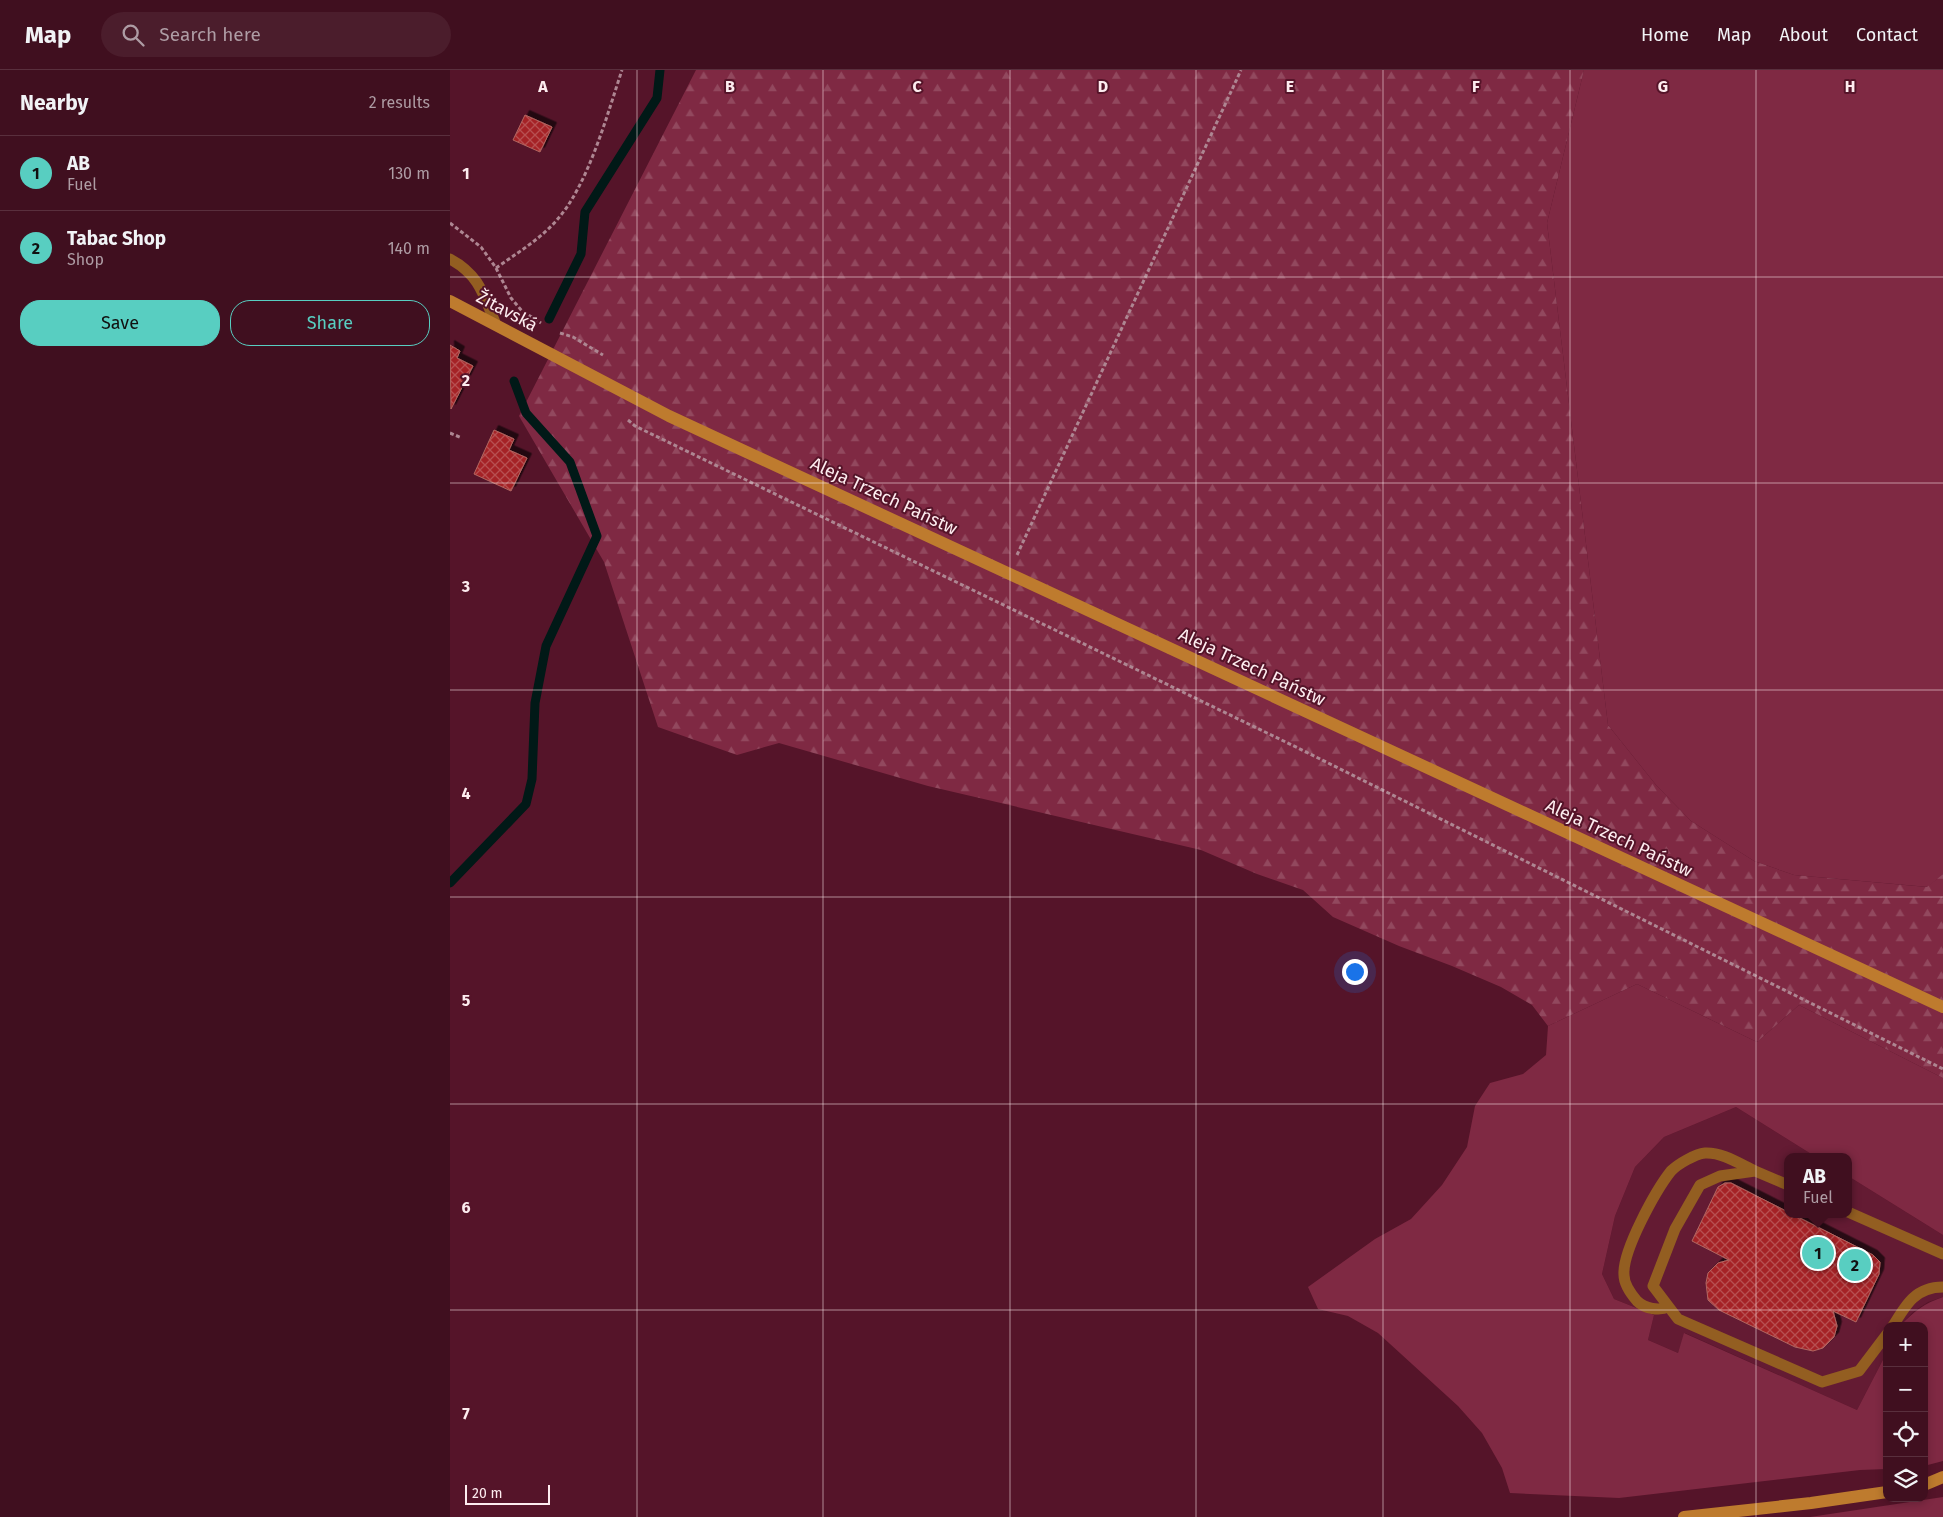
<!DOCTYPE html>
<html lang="en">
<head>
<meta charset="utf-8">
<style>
	:root { --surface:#400f1f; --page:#4b1d2c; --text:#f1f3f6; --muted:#ae9ca4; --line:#592f3d; --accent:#58cec1 }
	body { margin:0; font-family:"Fira Sans",sans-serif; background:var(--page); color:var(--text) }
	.controls { position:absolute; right:15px; bottom:15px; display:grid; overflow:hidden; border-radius:10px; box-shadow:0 2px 8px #0003 }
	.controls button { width:45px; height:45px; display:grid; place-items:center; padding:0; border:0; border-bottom:1px solid var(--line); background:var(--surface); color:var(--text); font:25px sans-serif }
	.scale { position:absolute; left:15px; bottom:12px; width:85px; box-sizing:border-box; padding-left:5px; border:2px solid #fdecef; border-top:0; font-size:14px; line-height:18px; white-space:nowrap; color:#fdecef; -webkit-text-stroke:4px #551429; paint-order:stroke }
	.you { position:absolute; left:904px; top:901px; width:18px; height:18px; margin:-12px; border:4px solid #fff; border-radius:50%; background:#1a73e8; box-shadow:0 0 0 8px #1a73e833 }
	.badge { display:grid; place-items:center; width:32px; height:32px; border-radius:50%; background:var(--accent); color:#111; font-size:16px; font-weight:700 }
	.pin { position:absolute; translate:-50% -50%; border:2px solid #fff; box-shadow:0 1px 5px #0006 }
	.popup { position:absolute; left:1334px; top:1083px; width:68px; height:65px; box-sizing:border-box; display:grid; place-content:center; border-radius:10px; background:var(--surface); filter:drop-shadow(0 1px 4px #0005); font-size:16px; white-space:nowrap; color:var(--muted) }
	.popup b { font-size:19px; color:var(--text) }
	.popup::after { content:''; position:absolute; left:50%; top:100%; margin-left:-10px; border:10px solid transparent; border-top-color:var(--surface) }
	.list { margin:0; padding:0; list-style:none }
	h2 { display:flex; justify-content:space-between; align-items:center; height:65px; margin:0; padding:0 20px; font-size:21px }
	h2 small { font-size:16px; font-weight:400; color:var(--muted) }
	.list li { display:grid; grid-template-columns:32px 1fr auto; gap:15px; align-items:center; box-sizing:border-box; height:75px; padding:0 20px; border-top:1px solid var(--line) }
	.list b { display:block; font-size:19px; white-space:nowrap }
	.list p { margin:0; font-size:16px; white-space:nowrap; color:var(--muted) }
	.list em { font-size:16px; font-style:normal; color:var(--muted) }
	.actions { display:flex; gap:10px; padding:15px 20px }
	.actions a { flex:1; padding:11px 0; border:1px solid var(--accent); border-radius:20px; text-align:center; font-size:18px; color:var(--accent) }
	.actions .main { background:var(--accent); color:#111 }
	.icon { flex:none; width:28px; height:28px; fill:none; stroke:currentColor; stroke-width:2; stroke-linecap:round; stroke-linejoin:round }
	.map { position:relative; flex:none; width:1493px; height:1447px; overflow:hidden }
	header { display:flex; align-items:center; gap:30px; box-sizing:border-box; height:70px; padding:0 25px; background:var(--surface); border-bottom:1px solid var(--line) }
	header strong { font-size:24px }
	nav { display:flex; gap:28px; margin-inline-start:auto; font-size:18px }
	.search { width:350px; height:45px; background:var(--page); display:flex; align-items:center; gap:12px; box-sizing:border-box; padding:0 18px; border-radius:28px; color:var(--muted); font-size:19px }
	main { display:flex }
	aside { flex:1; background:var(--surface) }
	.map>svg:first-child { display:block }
</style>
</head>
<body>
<header>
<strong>Map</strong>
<div class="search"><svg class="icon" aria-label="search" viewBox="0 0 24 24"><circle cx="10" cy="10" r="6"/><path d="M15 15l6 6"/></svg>Search here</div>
<nav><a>Home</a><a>Map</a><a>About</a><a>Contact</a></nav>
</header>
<main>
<aside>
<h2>Nearby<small>2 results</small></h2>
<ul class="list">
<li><span class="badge">1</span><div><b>AB</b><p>Fuel</p></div><em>130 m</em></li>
<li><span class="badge">2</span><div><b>Tabac Shop</b><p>Shop</p></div><em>140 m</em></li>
</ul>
<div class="actions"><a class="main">Save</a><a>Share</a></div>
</aside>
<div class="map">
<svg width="1493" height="1447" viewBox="0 0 1493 1447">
	<defs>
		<pattern id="forest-firs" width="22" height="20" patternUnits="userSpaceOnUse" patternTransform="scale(1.25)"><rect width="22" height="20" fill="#7f2943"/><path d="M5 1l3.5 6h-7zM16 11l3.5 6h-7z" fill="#92485e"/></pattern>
		<pattern id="building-cross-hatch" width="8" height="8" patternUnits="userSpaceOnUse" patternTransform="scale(1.25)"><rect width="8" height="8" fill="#a52427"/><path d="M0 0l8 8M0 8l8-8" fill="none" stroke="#b74f51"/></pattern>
		<filter id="shadow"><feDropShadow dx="4.5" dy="-4.5" stdDeviation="0" flood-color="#0009"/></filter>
	</defs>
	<rect width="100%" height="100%" fill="#551429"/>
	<path fill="#641b33" d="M1286,1037L1366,1087H1338V1144H1398V1106L1493,1165V1227L1478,1232L1463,1242L1450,1256H1437V1282L1407,1340L1235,1263L1228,1283L1198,1270L1204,1245L1164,1229L1152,1204L1165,1146L1185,1097L1214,1067Z"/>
	<path fill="#7f2943" d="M1134,0H1493V804L1478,817L1344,805L1304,791L1241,751L1206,715L1158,655L1097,153Z
		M1187,914L1307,972L1349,935L1493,1008V1165L1398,1106V1087H1366L1286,1037L1214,1067L1185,1097L1165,1146L1152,1204L1164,1229L1204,1245L1198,1270L1228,1283L1234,1263L1407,1340L1437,1282V1399L1410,1400L1169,1428L1060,1423L1052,1398L1032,1363L1008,1336L928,1263L898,1246L868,1239L858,1217L925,1169L961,1149L992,1115L1017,1077L1025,1036L1040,1013L1073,1004L1096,985L1098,956Z
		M1493,1227V1391L1474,1396V1256H1450C1463,1242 1475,1233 1493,1227Z
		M1493,1427V1447H1360Z"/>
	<path fill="url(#forest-firs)" d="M246,0H1134L1097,153L1158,655L1206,715L1241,751L1304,791L1344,805L1477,817L1493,804V1008L1349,935L1307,972L1187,914L1098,956L1082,935L1051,917L1002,896L949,876L883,847L853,820L807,804L751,780L478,716L329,673L287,685L208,657L154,492L69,346Z"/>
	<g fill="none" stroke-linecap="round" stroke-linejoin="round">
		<path stroke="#011917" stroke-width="9" d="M99,249L131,184L135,142L207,28L210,0
			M0,813L76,734L82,709L85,633L96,576L147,466L120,392L76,343L64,311"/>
	</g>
	<path fill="url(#building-cross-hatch)" stroke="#b16660" filter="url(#shadow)" d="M75,45L102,57L90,82L63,70Z
		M0,275L10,281L7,288L23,296L1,339Z
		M44,360L64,369L59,380L77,388L61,421L24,404Z
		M1275,1113H1281L1338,1142V1144H1342L1423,1185L1430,1192L1429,1204L1406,1252L1383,1241L1387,1256L1384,1267L1373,1278L1363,1281L1345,1277L1269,1240L1258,1230L1256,1213L1258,1203L1268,1193L1279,1190L1242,1171L1268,1117Z"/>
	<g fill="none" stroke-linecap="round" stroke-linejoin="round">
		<path stroke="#ae8692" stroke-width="3" stroke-dasharray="4 2.5" stroke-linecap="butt" d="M0,153L31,177L46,198L61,228L72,241L91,253
			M46,198C67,183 89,170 106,151C138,116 157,45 172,0
			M110,263L123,267L153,285
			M178,350L185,356L848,678L1493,999
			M0,363L12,368
			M567,485L791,0"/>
		<path stroke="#935e21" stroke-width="11" d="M0,189C30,205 34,226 46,255
			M1338,1115L1305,1101L1270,1106L1250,1115L1225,1159L1203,1216L1228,1249L1372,1312L1409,1301L1437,1264
			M1398,1142L1493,1184
			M1219,1237C1209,1241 1195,1239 1187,1231C1181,1224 1174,1215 1174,1205C1172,1181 1206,1120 1221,1101C1228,1094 1245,1084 1255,1083C1272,1082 1290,1094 1305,1101
			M1443,1256C1456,1234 1466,1217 1493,1217"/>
		<path stroke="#be7b2e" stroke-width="12" d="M0,231L219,346L1493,937
			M1474,1415L1493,1407
			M1234,1447L1361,1433L1437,1422"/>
	</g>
	<path fill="none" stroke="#fdecef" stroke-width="1" stroke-opacity="0.55" d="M187,0V1447M373,0V1447M560,0V1447M746,0V1447M933,0V1447M1120,0V1447M1306,0V1447M0,207H1493M0,413H1493M0,620H1493M0,827H1493M0,1034H1493M0,1240H1493"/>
	<g text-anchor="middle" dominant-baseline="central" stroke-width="4" stroke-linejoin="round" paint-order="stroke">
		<g font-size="18" fill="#fdecef" stroke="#551429">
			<text transform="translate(57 241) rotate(28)">Žitavská</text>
			<text transform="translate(434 426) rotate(25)">Aleja Trzech Państw</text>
			<text transform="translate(802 597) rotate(25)">Aleja Trzech Państw</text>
			<text transform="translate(1169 768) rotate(25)">Aleja Trzech Państw</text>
		</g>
	</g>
	<g font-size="16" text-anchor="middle" font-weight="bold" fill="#fdecef" stroke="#551429" stroke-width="4" stroke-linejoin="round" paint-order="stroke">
		<text x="93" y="22">A</text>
		<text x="280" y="22">B</text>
		<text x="467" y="22">C</text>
		<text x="653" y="22">D</text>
		<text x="840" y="22">E</text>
		<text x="1026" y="22">F</text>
		<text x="1213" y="22">G</text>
		<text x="1400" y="22">H</text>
		<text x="16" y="109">1</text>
		<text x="16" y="316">2</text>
		<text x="16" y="522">3</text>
		<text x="16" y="729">4</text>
		<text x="16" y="936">5</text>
		<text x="16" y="1143">6</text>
		<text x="16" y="1349">7</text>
	</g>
</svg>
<div class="controls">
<button>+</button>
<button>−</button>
<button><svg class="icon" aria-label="locate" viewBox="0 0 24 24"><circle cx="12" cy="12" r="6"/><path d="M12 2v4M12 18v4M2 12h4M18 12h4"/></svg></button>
<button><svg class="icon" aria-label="layers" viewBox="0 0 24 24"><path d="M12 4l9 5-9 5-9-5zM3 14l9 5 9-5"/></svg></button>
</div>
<div class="scale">20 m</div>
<div class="you"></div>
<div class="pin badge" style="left:1368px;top:1183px">1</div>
<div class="popup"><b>AB</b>Fuel</div>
<div class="pin badge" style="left:1405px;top:1195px">2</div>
</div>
</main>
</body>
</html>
